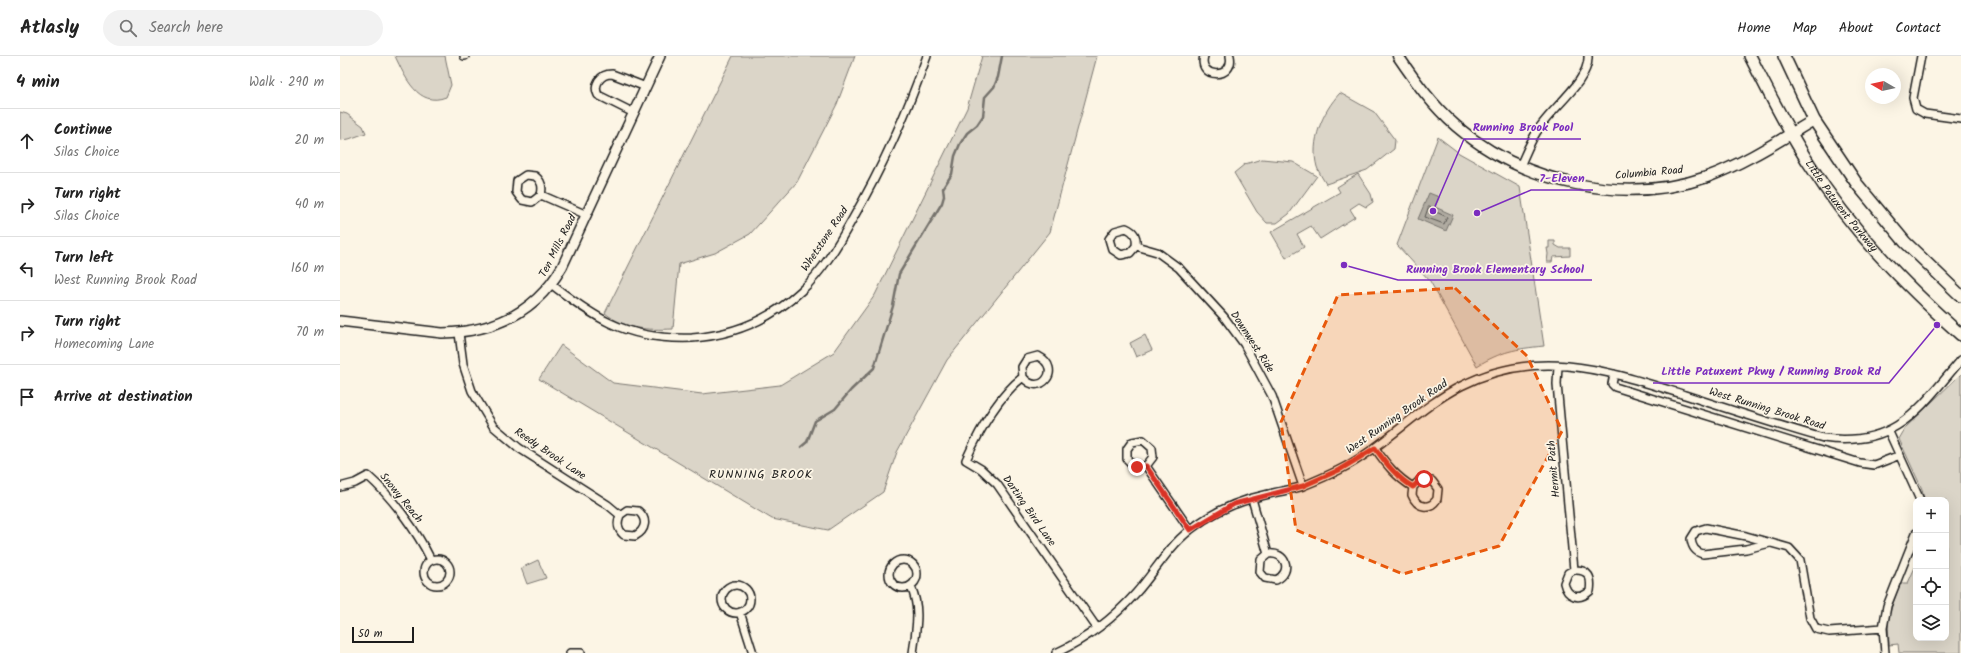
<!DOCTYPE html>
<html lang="en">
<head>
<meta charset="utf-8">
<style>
	:root { --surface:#fff; --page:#f2f2f2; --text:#222; --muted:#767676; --line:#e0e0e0 }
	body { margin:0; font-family:Kalam,sans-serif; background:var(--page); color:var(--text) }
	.controls { position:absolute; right:12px; bottom:12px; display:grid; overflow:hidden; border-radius:8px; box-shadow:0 4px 16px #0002 }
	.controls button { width:36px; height:36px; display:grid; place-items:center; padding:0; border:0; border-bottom:1px solid var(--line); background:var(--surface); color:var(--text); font:20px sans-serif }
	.compass { position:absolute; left:1525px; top:12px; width:36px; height:36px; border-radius:50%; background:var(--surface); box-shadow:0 4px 16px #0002; rotate:279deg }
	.scale { position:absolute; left:12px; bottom:10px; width:62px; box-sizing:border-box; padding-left:4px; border:2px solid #1c1c1c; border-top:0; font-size:11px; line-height:14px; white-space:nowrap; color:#1c1c1c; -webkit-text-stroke:3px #fcf5e5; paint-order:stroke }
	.stop { position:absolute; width:12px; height:12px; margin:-9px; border:3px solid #d93025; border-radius:50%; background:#fff }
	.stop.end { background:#d93025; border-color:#fff; box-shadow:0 1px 4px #0008 }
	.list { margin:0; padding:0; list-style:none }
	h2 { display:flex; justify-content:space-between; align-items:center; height:52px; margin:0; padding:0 16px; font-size:17px }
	h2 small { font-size:13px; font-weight:400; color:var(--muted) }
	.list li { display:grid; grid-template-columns:26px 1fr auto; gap:12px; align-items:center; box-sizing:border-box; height:64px; padding:0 16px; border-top:1px solid var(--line) }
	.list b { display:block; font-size:15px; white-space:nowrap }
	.list p { margin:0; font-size:13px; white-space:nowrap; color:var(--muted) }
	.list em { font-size:13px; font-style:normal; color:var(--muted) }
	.icon { flex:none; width:22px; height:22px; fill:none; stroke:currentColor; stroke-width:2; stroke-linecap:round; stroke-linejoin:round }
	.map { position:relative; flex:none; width:1621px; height:597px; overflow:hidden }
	header { display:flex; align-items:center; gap:24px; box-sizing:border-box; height:56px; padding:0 20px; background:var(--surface); border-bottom:1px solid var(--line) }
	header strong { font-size:19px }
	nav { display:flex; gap:22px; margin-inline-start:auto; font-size:14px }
	.search { width:280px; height:36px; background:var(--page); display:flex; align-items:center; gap:10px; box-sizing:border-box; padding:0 14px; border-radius:22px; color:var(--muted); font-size:15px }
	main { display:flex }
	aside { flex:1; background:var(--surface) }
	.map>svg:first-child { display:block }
</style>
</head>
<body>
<header>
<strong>Atlasly</strong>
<div class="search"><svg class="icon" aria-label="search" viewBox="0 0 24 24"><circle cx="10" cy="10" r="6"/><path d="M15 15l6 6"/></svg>Search here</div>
<nav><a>Home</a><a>Map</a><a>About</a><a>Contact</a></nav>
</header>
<main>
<aside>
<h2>4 min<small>Walk · 290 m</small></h2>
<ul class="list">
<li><svg class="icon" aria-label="ahead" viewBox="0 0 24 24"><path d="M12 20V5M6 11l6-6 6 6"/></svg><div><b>Continue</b><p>Silas Choice</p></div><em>20 m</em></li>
<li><svg class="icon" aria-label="right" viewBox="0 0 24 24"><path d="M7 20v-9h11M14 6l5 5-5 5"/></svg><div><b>Turn right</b><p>Silas Choice</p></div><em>40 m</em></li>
<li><svg class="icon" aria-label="left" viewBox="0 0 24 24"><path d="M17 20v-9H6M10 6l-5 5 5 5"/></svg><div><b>Turn left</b><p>West Running Brook Road</p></div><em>160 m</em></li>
<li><svg class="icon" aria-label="right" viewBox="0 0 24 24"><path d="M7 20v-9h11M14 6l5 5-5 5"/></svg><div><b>Turn right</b><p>Homecoming Lane</p></div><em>70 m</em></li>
<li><svg class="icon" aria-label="arrive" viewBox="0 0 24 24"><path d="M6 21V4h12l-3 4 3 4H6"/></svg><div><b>Arrive at destination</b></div></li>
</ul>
</aside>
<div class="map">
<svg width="1621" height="597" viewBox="0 0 1621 597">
	<rect width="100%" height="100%" fill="#fcf5e5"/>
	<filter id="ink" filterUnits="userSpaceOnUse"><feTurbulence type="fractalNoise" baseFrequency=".025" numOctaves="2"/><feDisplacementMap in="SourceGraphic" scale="8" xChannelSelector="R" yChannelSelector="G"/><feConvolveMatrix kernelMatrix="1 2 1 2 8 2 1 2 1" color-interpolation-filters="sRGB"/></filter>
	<g filter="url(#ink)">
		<path fill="#dbd5c8" stroke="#7c7872" d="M55,0H105L111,29L106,41C78,52 65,21 55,0Z
			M393,0H515L497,48L457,126L410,178L375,197L339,208L333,273C307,274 286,274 265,257Z
			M642,0H757L710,176L607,304L557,396L543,436L488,474L432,463L199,323L221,289L273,327L362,338L440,329L494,296L535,239L627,52Z
			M1000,37L1034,56L1055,84L1054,93L1027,114L986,128C983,123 979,117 977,111C970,86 982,56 1000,37Z
			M0,56L7,58L23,70L26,77L9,83L0,84Z
			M1098,81L1119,97L1180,131L1204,290C1175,293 1162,295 1137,310L1090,225L1057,189Z
			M922,103L953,106L977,120L949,158L937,167H927L917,156L894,117L905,108Z
			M1018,118L1031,138L1033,146L1026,151L1019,147L1010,153L1015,161L980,183L971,170L957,178L964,191L946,202L931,176L1000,136L997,131Z
			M1209,185H1215V189L1220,192H1230V200L1213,201L1212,206H1207L1208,198L1207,192H1209Z
			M805,279L812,294L796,301L790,287Z
			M1621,318V597H1559L1558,588L1549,589L1548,562L1560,527H1568L1576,509V582H1606V444H1584L1582,433L1559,383L1566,371Z
			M198,504L206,522L187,528L181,512Z"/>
		<path fill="#b0aba1" stroke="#75726c" d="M1089,137L1099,141L1095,151L1113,159L1106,175L1078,163Z"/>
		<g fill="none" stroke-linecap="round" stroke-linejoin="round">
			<path stroke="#575551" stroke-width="1" d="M1090,150L1094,155L1107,161L1104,168L1085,161L1088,152Z"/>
			<path stroke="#75726c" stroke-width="2.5" d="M461,391L467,386L475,365L495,353L511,334L534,312L553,250L559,218L602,147L604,140L603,132L612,118L615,100L620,88L627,77L637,69L643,60L645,41L654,31L658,21L662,0"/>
			<g stroke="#1c1c1c" stroke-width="10">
				<path id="minor" d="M124,0H125
					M864,0C857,23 895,24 890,0
					M1581,0L1573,42L1576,53L1585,58L1621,63
					M294,57L258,39C253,29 260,18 272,18L306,31
					M1180,110C1186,97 1191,83 1200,71C1213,51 1250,24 1248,0
					M201,139L192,146L182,144L176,136L177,125L186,119L195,120C202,125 203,131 201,139L247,159
					M796,190L790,197L781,199L772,193L769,183L775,175L786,172C795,176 797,181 796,190L817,196L839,212L884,261L904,288L932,340L963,430
					M212,229C231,243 249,257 270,267C295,279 324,283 352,282C393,279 431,263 461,235C482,216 498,189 512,164C542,112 567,57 587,0
					M119,277L123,308L132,335L153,370L179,392L268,449L280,459C277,467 277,473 284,479L295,480C306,474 308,463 298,455L287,454L280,459
					M1218,310L1217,328L1234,514L1228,517L1224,527C1227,541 1239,545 1250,535C1252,522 1249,513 1234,514
					M1274,318L1272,328L1275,331L1520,407L1534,409L1560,399
					M683,321L682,311L687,303L698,300C724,313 699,342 683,321C657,341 639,375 626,404L641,413L657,428L757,572
					M1549,376L1580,444
					M1035,392C1046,408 1056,421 1073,431L1079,425H1092L1098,433L1097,443C1090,454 1077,452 1072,439L1073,431
					M806,410L813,401L812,392L803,384L792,386L787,393V403L794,410H806L850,474
					M0,431L15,427L28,420C52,441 77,475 91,504
					M912,443L928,498C946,495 953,516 936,524L925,522L920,516L921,504L928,498
					M1430,487L1406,493L1363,498C1355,496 1352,491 1351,483L1356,475L1366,472L1406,480L1449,492L1460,504L1470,562L1476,573L1489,576L1543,572
					M84 516a13 13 0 1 1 26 0a13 13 0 1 1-26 0Z
					M549 518a14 14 0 1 1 28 0a14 14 0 1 1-28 0Z
					M382 543a14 14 0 1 1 28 0a14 14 0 1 1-28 0Z
					M571,531C581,552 576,574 573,597
					M400,556L413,597
					M230,597H241
					M716,597C746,583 774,562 796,537C814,517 828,491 850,474C872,456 901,444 929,438C940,435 952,434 963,430C975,425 987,420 999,414C1043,392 1078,352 1121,330C1199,290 1268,315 1345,339C1391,354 1437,369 1483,382C1556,392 1579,353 1621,304
					M1545,597L1543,572L1547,550L1576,477"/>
			</g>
			<g stroke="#1c1c1c" stroke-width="12">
				<path id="tertiary" d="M0,265L102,277C154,276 196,256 222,211L320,0"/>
			</g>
			<g stroke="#1c1c1c" stroke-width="13">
				<path id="secondary" d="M1058,0C1075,25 1093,50 1116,70C1183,127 1283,150 1367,121C1405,107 1440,84 1474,64"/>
			</g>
			<g stroke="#1c1c1c" stroke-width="14">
				<g id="primary">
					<path id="s1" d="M1410,0C1429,37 1447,74 1470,109C1511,174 1564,228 1621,279"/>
					<path d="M1444,0L1474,64L1517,128L1565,186L1621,240"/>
				</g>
			</g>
			<use href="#minor" stroke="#fcf5e5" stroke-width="7"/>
			<use href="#tertiary" stroke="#fcf5e5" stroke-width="9"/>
			<use href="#secondary" stroke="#fcf5e5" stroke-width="10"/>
			<use href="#primary" stroke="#fcf5e5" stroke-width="11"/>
		</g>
	</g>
	<g fill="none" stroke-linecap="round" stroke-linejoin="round" filter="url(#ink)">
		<path stroke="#d93025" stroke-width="5" d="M797,411L806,410L850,474L894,448L963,430L999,414L1035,392C1046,407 1056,421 1073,431L1079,425L1084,423"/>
	</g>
	<path fill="#e8590c" fill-opacity="0.2" stroke="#e8590c" stroke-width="3" stroke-dasharray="8 5" stroke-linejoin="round" d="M1115,232L1187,300L1222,375L1159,490L1063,518L956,474L941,366L998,239Z"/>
	<g text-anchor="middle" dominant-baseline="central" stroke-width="3.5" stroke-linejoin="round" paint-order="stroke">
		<g font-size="11" fill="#1c1c1c" stroke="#fcf5e5">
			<text transform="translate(1309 117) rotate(-5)">Columbia Road</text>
			<text stroke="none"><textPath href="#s1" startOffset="176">Little Patuxent Parkway</textPath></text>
			<text transform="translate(485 183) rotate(-56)">Whetstone Road</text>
			<text transform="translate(218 190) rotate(-63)">Ten Mills Road</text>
			<text transform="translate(912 286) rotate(57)">Downwest Ride</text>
			<text transform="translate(1427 353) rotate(17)">West Running Brook Road</text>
			<text transform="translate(1057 361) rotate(-35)">West Running Brook Road</text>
			<text transform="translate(210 398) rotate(34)">Reedy Brook Lane</text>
			<text transform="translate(1214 413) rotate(-95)">Hermit Path</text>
			<text transform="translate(61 442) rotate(51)">Snowy Reach</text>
			<text transform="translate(689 455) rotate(55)">Darting Bird Lane</text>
		</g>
		<g font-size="12" letter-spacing="1" fill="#1c1c1c" stroke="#fcf5e5">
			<text x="421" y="418">RUNNING BROOK</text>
		</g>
	</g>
	<path fill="none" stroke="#7b2cbf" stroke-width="1.5" d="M1093 155L1124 83H1241M1137 157L1191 134H1253M1004 209L1058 224H1252M1597 269L1549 327H1313"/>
	<g fill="#7b2cbf" stroke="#fcf5e5" stroke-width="1.5">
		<circle cx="1093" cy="155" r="4"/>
		<circle cx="1137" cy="157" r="4"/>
		<circle cx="1004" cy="209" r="4"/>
		<circle cx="1597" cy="269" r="4"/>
	</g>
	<g font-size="12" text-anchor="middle" font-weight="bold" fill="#7b2cbf" stroke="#fcf5e5" stroke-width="3.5" stroke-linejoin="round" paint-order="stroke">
		<text x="1183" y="75">Running Brook Pool</text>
		<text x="1222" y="126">7-Eleven</text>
		<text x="1155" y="217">Running Brook Elementary School</text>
		<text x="1431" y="319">Little Patuxent Pkwy / Running Brook Rd</text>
	</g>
</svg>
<div class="controls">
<button>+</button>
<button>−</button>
<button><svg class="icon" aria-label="locate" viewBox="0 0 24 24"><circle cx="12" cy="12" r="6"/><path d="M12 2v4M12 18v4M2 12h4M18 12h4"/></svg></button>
<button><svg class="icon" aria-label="layers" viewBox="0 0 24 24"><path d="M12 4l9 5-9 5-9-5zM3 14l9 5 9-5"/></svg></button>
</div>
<svg class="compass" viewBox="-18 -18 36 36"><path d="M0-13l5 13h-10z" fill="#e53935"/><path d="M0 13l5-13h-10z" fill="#767676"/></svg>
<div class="scale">50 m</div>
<div class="stop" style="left:1084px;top:423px"></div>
<div class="stop end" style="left:797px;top:411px"></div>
</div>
</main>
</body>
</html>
